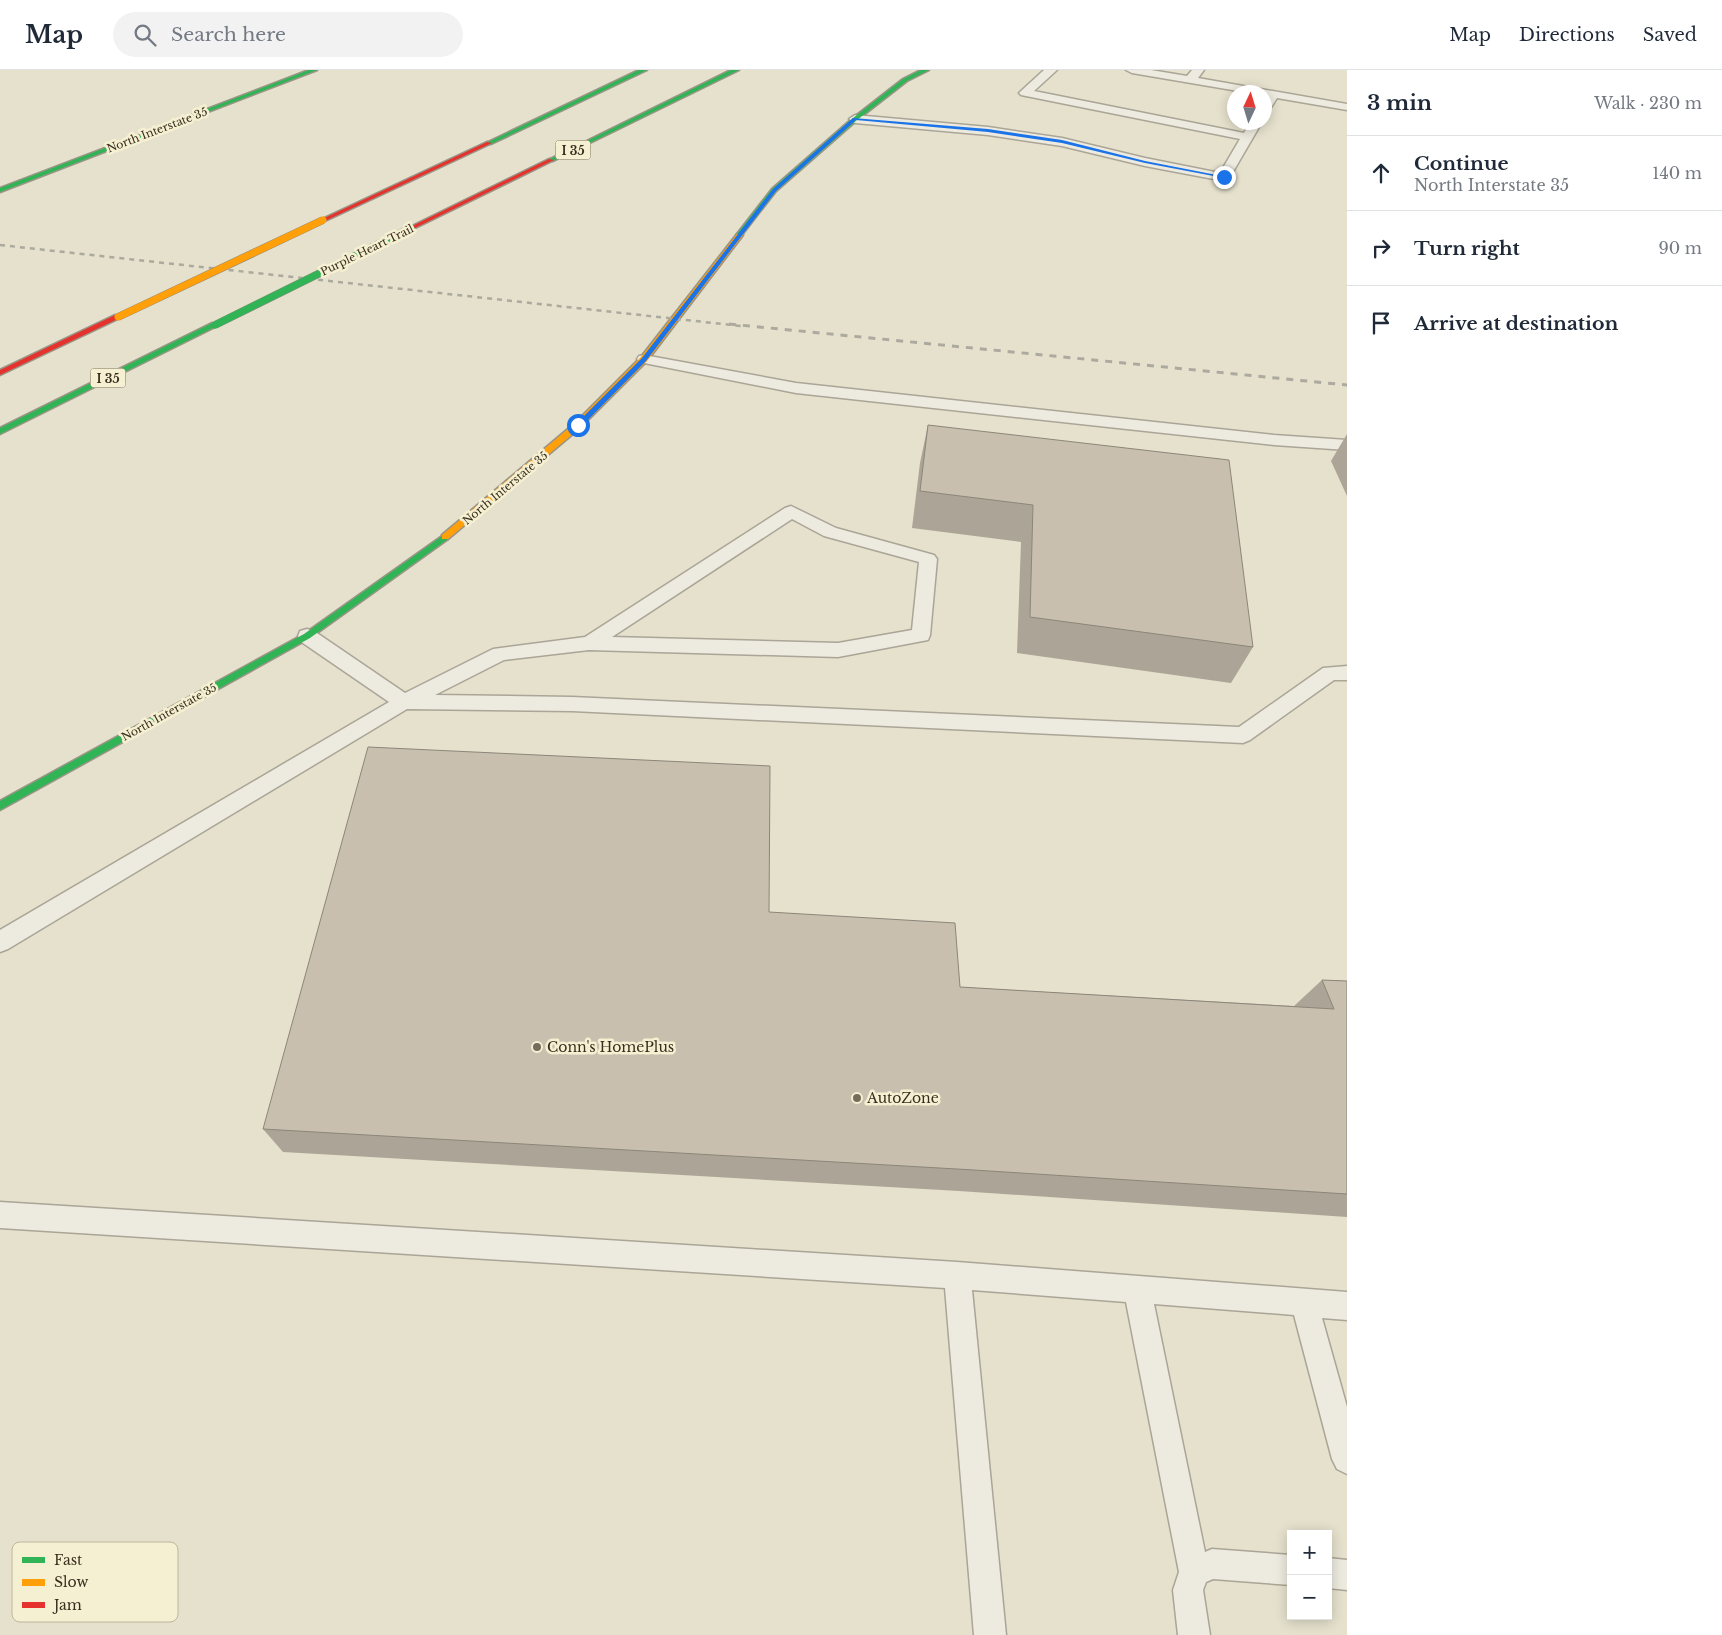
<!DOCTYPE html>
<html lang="en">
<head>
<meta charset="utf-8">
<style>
	:root { --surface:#fff; --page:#f2f2f3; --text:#1f2937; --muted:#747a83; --line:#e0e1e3 }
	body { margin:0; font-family:"Libre Baskerville",serif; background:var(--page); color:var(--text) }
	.controls { position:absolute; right:15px; bottom:15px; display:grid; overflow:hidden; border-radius:0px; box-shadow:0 2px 12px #0003 }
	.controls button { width:45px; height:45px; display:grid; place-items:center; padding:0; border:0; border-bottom:1px solid var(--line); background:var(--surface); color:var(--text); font:25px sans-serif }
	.compass { position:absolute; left:1227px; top:15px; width:45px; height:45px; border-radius:50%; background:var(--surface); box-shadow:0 2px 12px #0003; rotate:4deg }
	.stop { position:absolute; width:15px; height:15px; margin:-11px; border:4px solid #1a73e8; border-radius:50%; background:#fff }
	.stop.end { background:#1a73e8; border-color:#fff; box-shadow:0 1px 5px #0008 }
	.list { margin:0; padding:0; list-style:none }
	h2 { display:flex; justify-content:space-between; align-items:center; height:65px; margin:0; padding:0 20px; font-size:21px }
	h2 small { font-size:16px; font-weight:400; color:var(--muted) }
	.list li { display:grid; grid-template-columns:32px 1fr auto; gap:15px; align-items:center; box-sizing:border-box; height:75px; padding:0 20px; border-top:1px solid var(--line) }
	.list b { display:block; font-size:19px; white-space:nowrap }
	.list p { margin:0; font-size:16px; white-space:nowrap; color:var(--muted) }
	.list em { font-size:16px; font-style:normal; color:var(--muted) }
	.icon { flex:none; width:28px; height:28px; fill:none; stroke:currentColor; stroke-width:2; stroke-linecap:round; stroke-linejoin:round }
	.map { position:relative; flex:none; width:1347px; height:1565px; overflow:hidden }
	header { display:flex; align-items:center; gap:30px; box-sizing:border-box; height:70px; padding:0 25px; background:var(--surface); border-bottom:1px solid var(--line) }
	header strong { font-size:24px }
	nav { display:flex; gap:28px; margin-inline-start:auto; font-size:18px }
	.search { width:350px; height:45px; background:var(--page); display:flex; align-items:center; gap:12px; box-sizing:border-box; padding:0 18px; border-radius:28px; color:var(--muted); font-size:19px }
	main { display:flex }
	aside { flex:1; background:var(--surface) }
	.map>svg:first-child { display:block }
</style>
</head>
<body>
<header>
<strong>Map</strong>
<div class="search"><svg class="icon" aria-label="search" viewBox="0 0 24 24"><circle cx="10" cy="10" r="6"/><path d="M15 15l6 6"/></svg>Search here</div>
<nav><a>Map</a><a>Directions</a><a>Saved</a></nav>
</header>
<main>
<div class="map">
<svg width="1347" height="1565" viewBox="0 0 1347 1565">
	<rect width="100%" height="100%" fill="#e5e1cd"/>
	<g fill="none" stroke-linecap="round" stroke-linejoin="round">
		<g stroke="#aaa596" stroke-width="3">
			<path id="lane" d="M1044,0H1057L1034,21L1244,63L1250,52H1262L1230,107L1224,111L1145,96L1062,76L988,65L855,53L849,49L855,45L988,57L1062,68L1145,88L1220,103L1240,69L1021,25L1019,23L1021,21Z
				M1126,0H1151L1187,6L1192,0H1204L1198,8L1347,34V40L1277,28L1268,42L1264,43V30L1267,26H1264V22H1244L1132,3Z
				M644,285L796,313L1274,365L1347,370V380L1274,375L796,323L639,292L637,289L639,286Z
				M791,436L836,458L934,485L937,489L930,565L928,570L838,587L589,580L504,590L435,625L572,627L1239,657L1323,598L1347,596V610H1334L1250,670L1243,673L572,641L407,639L8,879L0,882V860L389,632L300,571L298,566L300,561L307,559L314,561L405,623L493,579L585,567L785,438ZM792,449L824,466L919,492L912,560L838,573L612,567Z
				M0,1132L957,1192L1347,1222V1250L1322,1248L1347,1337V1404L1337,1399L1332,1389L1294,1245L1154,1234L1205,1482L1212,1479L1291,1485V1515L1213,1509L1206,1512L1203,1520L1210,1565H1178L1173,1520L1179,1502L1126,1232L972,1220L1006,1565H974L945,1218L0,1158Z
				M1328,1488L1347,1490V1520L1328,1518Z"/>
		</g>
		<g stroke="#9a9586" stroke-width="3">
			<path id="fast" d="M309,0H317L0,122V118Z
				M639,0H647L491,74L486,73Z
				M731,0H739L553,91L548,90Z
				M921,0H929L907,11L857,50L776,121L741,166H737V164L772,119L853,48L903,9Z
				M212,253L219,255L0,364V358Z
				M445,464L448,465V469L310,568L0,740V731L304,564Z"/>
		</g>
		<g stroke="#9a9586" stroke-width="3">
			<path id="slow" d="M737,164L743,165L647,291L581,357L448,469H442V465L575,353L641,287Z"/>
		</g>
		<g stroke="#9a9586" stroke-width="3">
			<path id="jam" d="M487,72L492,73L325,151L320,150Z
				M549,89L554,90L413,159L408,158Z
				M115,245L122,247L0,305V300Z"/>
		</g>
		<use href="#lane" fill="#edeadf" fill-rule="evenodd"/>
		<use href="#fast" fill="#30b455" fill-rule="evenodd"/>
		<use href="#slow" fill="#ff9f0a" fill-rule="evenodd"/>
		<use href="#jam" fill="#e5322d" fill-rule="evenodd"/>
		<path stroke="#aca99f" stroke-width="2.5" stroke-dasharray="5 5" stroke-linecap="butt" d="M0,175L741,256"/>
		<path stroke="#aca99f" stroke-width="3" stroke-dasharray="7 7" stroke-linecap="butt" d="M729,254L1347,315"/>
		<g stroke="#908b7d" stroke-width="8" stroke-linecap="butt">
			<path id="fast-bridge" d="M215,255L411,158"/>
		</g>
		<g stroke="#908b7d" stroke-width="8" stroke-linecap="butt">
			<path id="slow-bridge" d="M118,247L323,150"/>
		</g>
		<use href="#fast-bridge" stroke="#30b455" stroke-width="7"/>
		<use href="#slow-bridge" stroke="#ff9f0a" stroke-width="7"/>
	</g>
	<path fill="#aca496" d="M928,355L1253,577L1231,613L1017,583L1021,472L912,458L920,393Z
		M1347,364V426L1331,391Z
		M769,842L960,917L1294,936L1322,910L1347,911V1147L959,1121L283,1082L263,1059Z"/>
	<path fill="#c8bfae" stroke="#8c867a" d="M928,355L1229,390L1253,577L1030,547L1033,435L920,421Z
		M368,677L770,696L769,842L955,853L960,917L1334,939L1322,910L1347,911V1124L974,1100L263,1059Z"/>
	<path fill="#1a73e8" d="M853,48L988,59L1062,70L1145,91L1227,107L1224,108L1145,93L1062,73L988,62L856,50L776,121L646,291L581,357H576V354L642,288L773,119Z"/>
	<g fill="#756d5b" stroke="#f6f0d3" stroke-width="2">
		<circle cx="537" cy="977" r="5"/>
		<circle cx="857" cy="1028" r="5"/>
	</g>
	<g text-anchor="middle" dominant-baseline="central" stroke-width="5" stroke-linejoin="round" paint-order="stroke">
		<g font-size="11" fill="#392e1e" stroke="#f6f0d3">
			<text transform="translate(157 60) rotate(-21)">North Interstate 35</text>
			<text transform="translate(367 180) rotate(-26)">Purple Heart Trail</text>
			<text transform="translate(505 418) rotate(-40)">North Interstate 35</text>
			<text transform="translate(169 642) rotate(-29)">North Interstate 35</text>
		</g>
		<g fill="#f6f0d3" stroke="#726854" stroke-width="1">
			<rect x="555.5" y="70.5" width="35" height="19" rx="4"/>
			<rect x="90.5" y="298.5" width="35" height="19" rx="4"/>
		</g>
		<g font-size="12" font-weight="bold" fill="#392e1e">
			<text x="573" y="80">I 35</text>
			<text x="108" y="308">I 35</text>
		</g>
		<g font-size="14" fill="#392e1e" stroke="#f6f0d3" text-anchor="start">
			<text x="547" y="977">Conn's HomePlus</text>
			<text x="867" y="1028">AutoZone</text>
		</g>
	</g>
	<rect x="12" y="1472" width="166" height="80" rx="8" fill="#f6f0d3" stroke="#bdb69d" stroke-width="1"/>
	<rect x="22" y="1487" width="23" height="6" fill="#30b455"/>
	<rect x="22" y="1509" width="23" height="7" fill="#ff9f0a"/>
	<rect x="22" y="1532" width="23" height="6" fill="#e5322d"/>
	<g font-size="14" fill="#392e1e">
		<text x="54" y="1495">Fast</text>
		<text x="54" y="1517">Slow</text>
		<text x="54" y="1540">Jam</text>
	</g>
</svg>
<div class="controls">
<button>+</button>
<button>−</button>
</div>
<svg class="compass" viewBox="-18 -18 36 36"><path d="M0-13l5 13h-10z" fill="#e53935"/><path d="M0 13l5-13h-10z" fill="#747a83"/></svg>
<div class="stop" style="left:578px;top:355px"></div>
<div class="stop end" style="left:1224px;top:107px"></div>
</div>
<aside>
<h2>3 min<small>Walk · 230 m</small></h2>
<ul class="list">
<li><svg class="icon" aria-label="ahead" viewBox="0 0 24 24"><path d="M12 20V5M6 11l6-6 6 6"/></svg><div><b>Continue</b><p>North Interstate 35</p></div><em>140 m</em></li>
<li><svg class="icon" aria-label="right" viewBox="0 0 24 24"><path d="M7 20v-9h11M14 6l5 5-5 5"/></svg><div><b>Turn right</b></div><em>90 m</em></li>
<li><svg class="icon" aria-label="arrive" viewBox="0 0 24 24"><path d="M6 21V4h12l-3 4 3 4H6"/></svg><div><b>Arrive at destination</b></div></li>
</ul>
</aside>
</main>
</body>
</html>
